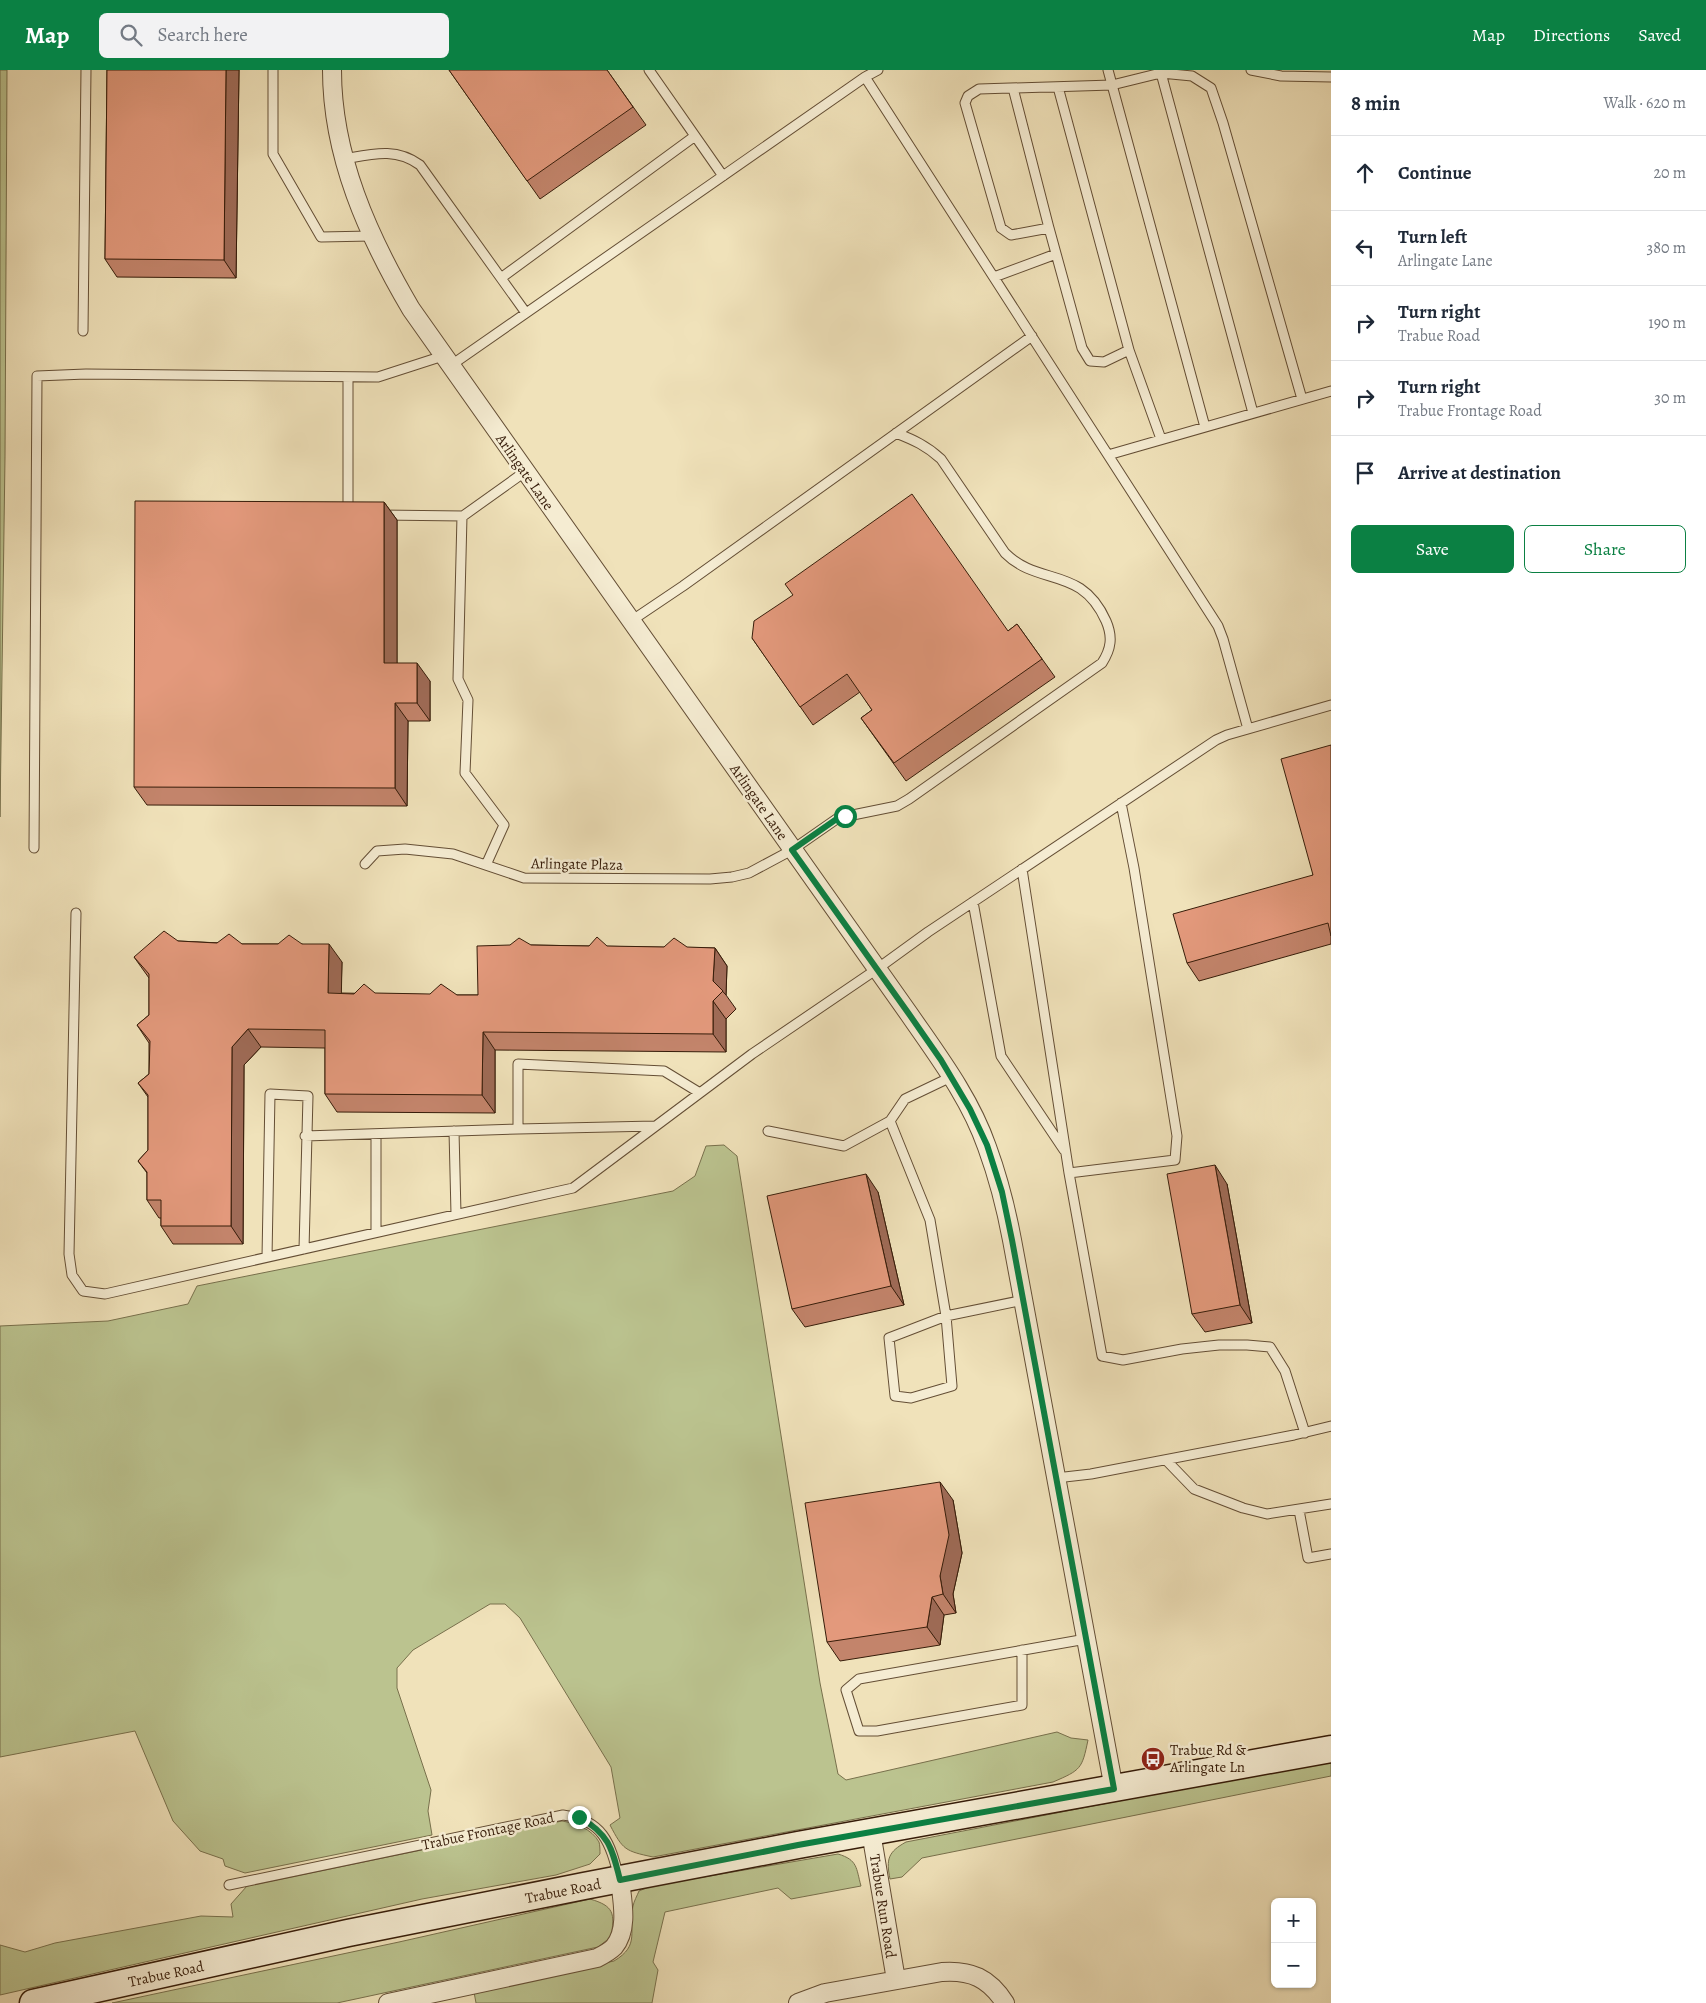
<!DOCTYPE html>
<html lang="en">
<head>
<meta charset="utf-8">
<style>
	:root { --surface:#fff; --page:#f2f2f3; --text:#1f2937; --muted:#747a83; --line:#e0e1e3; --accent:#0b8043 }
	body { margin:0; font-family:Alegreya,serif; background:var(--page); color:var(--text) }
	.controls { position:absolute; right:15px; bottom:15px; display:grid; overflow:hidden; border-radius:8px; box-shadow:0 1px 4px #0004 }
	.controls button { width:45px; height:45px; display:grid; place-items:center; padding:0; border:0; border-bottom:1px solid var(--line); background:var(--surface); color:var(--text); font:25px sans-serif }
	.stop { position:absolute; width:15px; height:15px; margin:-11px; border:4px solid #0b8043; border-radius:50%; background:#fff }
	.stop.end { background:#0b8043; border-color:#fff; box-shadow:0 1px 5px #0008 }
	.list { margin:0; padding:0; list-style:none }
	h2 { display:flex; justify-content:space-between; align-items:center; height:65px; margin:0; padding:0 20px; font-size:21px }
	h2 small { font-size:16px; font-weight:400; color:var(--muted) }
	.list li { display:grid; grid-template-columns:32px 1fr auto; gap:15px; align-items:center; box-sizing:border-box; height:75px; padding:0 20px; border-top:1px solid var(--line) }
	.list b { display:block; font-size:19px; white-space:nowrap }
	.list p { margin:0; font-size:16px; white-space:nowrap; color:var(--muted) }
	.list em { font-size:16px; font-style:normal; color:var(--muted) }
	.actions { display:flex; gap:10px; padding:15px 20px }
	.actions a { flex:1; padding:11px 0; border:1px solid var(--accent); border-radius:8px; text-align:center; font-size:18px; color:var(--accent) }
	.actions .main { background:var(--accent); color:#fff }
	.icon { flex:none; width:28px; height:28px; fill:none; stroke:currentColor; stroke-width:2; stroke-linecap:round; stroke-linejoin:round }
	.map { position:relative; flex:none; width:1331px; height:1933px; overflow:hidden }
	header { display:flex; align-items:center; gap:30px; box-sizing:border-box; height:70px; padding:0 25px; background:var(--accent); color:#fff }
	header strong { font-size:24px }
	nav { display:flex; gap:28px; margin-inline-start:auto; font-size:18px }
	.search { width:350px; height:45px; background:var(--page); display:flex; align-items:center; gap:12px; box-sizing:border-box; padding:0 18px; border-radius:8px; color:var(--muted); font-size:19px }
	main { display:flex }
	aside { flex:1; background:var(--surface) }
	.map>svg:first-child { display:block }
</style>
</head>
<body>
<header>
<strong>Map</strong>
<div class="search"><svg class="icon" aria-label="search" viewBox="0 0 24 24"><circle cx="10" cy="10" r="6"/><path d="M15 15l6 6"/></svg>Search here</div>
<nav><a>Map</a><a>Directions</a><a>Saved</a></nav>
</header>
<main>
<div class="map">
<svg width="1331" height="1933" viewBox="0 0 1331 1933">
	<rect width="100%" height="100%" fill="#f0e2ba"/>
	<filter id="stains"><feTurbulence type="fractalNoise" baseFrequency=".004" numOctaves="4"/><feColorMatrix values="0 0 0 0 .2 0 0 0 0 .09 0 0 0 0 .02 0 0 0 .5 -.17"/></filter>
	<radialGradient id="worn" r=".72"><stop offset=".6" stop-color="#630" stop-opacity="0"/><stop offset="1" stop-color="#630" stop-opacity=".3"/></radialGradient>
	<path fill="#bbc38f" stroke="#78704c" d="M0,0H7L5,387L0,747Z
		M724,1075L737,1086L820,1613L838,1704L846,1710L1057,1662L1071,1668L1088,1670C1082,1699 1081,1700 1053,1712L653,1787C625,1781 623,1780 610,1755L620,1748L611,1697L520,1548L505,1534H490L413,1580L397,1598V1618L431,1720L428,1741L432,1765L245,1803L225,1796L223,1789L200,1781L173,1751L135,1661L0,1687V1256L108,1251L188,1234L197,1216L673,1121L695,1106L706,1076Z
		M1331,1690V1706L922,1788L902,1807L890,1809C886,1789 888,1782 906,1772Z
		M562,1751C575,1753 592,1759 599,1772C600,1775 600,1781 600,1784L590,1794L556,1805L422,1829L0,1925V1875L25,1882L55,1873L201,1846L233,1847L231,1834L247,1816Z
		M838,1784C858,1790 856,1798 861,1816L791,1829L778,1818L665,1842L653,1892L658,1900L652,1933H476L474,1922L614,1891C641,1875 628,1861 633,1836C634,1831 637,1826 639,1821L651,1816Z
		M590,1829C614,1836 615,1843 611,1867L598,1877L337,1933H112L399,1872Z"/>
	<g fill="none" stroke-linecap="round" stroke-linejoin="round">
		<g stroke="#644e35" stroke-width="11">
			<path id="service" d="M273,0V84L321,167L371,166
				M649,0L723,106
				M1108,0L1205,357
				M1251,0L1281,6L1331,7
				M1161,3L1253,343
				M865,7L878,0
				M1058,17L1129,280
				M1013,18L1049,158
				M344,89C372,84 396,77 420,95L526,243
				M994,207L1056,184
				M501,208L695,66
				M83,261L86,0
				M450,296L865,7L1218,556L1223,569L1248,659
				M348,307V442
				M1161,369L1129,280L1104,292L1090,291L1082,278L1049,158L1011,165L1001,158L965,33L968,26L979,19L1112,15L1161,3L1192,6L1211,18L1223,53L1302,329
				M1108,385L1331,321
				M381,445L463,446L526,401
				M462,446L458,609L468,630L465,703L504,755L486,795
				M631,551L683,516L1032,266
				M1121,733L1134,798L1177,1066L1175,1090L1069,1103L1102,1286L1123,1290L1182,1279L1219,1275H1247L1270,1277L1285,1301L1305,1363
				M34,778L37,306L86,304L378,307L443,286
				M365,794L377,781L405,779L453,784L524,808L710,809L732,807L749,803L792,780L838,748L897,736L909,729L1102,593C1111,579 1113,567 1106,551C1081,495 1039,517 1005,483L941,389C927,376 914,370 896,363
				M1022,799L1069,1103
				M973,832L1001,986L1064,1080
				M76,843L69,1184L72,1205L83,1221L105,1224L573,1118L752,984L877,899L928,862L1216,670L1227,665L1331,635
				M890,1051L905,1029L951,1007
				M518,1059L655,1056
				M454,1061L456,1144
				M768,1061L844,1076L890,1051L930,1150L946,1246L952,1316L911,1328L895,1326L889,1268L946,1246L1024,1230
				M305,1066L518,1059V994L664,1001L700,1023
				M376,1162V1064
				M267,1187L270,1024L308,1026L304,1179
				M1166,1390L1194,1419L1243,1438L1267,1444L1331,1434
				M1056,1408L1091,1404L1294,1365L1331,1356
				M1299,1440L1308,1488L1331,1484
				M1022,1580V1635L877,1661H859L846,1620L859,1609L1086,1569
				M229,1815L563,1745C603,1750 610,1772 619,1808"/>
		</g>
		<g stroke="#644e35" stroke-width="20">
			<path id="minor" d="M332,0C332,86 368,166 411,239L909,944C938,986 970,1028 987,1077C998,1107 1006,1138 1012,1170L1114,1719
				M871,1762L896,1910
				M388,1933L597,1888C603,1885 609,1882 614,1877C629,1859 622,1830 620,1810
				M798,1933L825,1923L942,1902C971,1900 989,1908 1005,1933"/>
		</g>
		<g stroke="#361c09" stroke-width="29">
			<path id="secondary" d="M33,1933L348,1863L584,1816L798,1775L1331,1679"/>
		</g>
		<use href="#service" stroke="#f5ecd2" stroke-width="9"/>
		<use href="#minor" stroke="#f5ecd2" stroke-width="18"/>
		<use href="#secondary" stroke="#f5ecd2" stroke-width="26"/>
	</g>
	<path fill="#c3846b" stroke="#361c09" d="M107,0H239L236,208L117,207L105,189Z
		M449,0H607L646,55L540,129Z
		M384,432L397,450V593L430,611V651H408L407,736L147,735L134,717Z
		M1017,554L1055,607L906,711L861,648L872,640L860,622L813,655L752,568L1008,561Z
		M1331,675V874L1199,911L1187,893L1313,805Z
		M178,871L242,874H302L342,892L341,923L457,925H478L531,875L589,876L715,878L727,896L726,925L736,939L726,949V982L495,980V1043L337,1042L325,1024V978L261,977L244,995L243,1174H173L161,1156V1148H159L147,1130V1103L138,1091L148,1080V1027L138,1013L149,1004V973L137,955L149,945V908L134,887Z
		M1227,1114L1252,1253L1205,1262L1192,1244Z
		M878,1122L904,1235L805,1257L792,1239Z
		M953,1430L962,1483L953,1524L956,1543L944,1545L940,1575L840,1591L827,1572Z"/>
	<path fill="#9f6b57" stroke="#361c09" d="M226,0H239L236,208L224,190Z
		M384,432L397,450V611L384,593Z
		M417,593L430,611V651L417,633Z
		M395,633L408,651L407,736L395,718Z
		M329,874L342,892L341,941L328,923Z
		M715,878L727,896L726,925L713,911Z
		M713,931L726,949V982L713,964Z
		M248,959L261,977L244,995L243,1174L231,1156L232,977Z
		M483,962L495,980V1043L482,1025Z
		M1215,1095L1227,1114L1252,1253L1240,1235Z
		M866,1104L878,1122L904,1235L891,1216Z
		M940,1412L953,1430L962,1483L953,1524L956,1543L943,1524L940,1506Z
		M932,1527L944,1545L940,1575L927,1557Z"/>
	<path fill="#e3997c" stroke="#361c09" d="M107,0H226L224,190L105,189Z
		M449,0H607L633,37L527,111Z
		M912,424L1008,561L1017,554L1042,589L894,693L861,648L872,640L847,604L800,637L752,568L754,551L793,525L785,514Z
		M135,431L384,432V593H417V633H395V718L134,717Z
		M1331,675V866L1328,853L1187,893L1173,844L1313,805L1281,689Z
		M164,861L178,871L217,873L229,864L242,874H278L289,865L302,874H329L328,923L354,924L364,914L375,923L430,924L441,914L457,925H478L477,876L510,875L519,868L531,875L589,876L597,867L607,876L664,877L674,868L687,877L715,878L713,911L723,921L713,931V964L483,962L482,1025L325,1024V960L248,959L232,977L231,1156H161V1130H147V1102L138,1091L148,1080V1025L138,1013L149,1004L150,971L137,955L149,945V904L134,887Z
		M1215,1095L1240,1235L1192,1244L1167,1104Z
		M866,1104L891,1216L792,1239L767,1126Z
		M940,1412L949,1465L940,1506L943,1524L932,1527L927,1557L827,1572L805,1433Z"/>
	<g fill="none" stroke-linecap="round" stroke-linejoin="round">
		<path stroke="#0b8043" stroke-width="6" d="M579,1747C609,1764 612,1778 620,1810L798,1775L1114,1719L1012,1170L1002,1122L987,1075L970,1039L941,990L909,944L792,780L838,748L845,746"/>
	</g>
	<defs>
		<g id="bus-disc" transform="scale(1.25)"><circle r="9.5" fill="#8f2418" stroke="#f5ecd2"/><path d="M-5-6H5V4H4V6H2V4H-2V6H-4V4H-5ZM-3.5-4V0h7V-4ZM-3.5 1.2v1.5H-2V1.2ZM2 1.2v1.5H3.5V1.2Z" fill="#fff"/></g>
	</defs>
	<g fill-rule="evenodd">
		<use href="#bus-disc" x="1153" y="1689"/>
	</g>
	<g text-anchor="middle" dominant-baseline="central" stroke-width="5" stroke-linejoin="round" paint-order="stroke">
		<g font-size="15" fill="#361c09" stroke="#f5ecd2">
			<text transform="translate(525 402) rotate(55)">Arlingate Lane</text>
			<text transform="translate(759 732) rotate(55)">Arlingate Lane</text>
			<text transform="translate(577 794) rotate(1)">Arlingate Plaza</text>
			<text transform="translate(488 1761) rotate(-12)">Trabue Frontage Road</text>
			<text transform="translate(563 1821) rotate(-11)">Trabue Road</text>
			<text transform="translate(883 1836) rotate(81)">Trabue Run Road</text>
			<text transform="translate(166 1904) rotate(-12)">Trabue Road</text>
		</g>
		<g font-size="15" fill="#361c09" stroke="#f5ecd2" text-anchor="start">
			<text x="1170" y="1680">Trabue Rd &amp;<tspan x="1170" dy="17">Arlingate Ln</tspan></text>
		</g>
	</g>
	<rect width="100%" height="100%" filter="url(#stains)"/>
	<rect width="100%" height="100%" fill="url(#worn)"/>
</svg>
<div class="controls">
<button>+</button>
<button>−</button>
</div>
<div class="stop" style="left:845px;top:746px"></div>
<div class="stop end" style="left:579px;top:1747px"></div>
</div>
<aside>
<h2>8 min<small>Walk · 620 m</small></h2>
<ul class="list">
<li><svg class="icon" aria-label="ahead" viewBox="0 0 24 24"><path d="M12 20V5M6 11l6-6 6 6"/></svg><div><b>Continue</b></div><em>20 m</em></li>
<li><svg class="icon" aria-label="left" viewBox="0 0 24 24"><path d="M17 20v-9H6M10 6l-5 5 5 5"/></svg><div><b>Turn left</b><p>Arlingate Lane</p></div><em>380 m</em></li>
<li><svg class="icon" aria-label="right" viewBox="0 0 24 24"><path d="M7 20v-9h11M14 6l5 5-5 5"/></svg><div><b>Turn right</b><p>Trabue Road</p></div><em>190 m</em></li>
<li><svg class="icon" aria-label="right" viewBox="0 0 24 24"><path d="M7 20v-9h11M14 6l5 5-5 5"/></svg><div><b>Turn right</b><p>Trabue Frontage Road</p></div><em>30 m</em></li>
<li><svg class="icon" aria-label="arrive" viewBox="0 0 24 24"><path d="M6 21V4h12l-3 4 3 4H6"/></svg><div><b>Arrive at destination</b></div></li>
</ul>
<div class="actions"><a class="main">Save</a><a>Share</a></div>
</aside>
</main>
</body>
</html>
